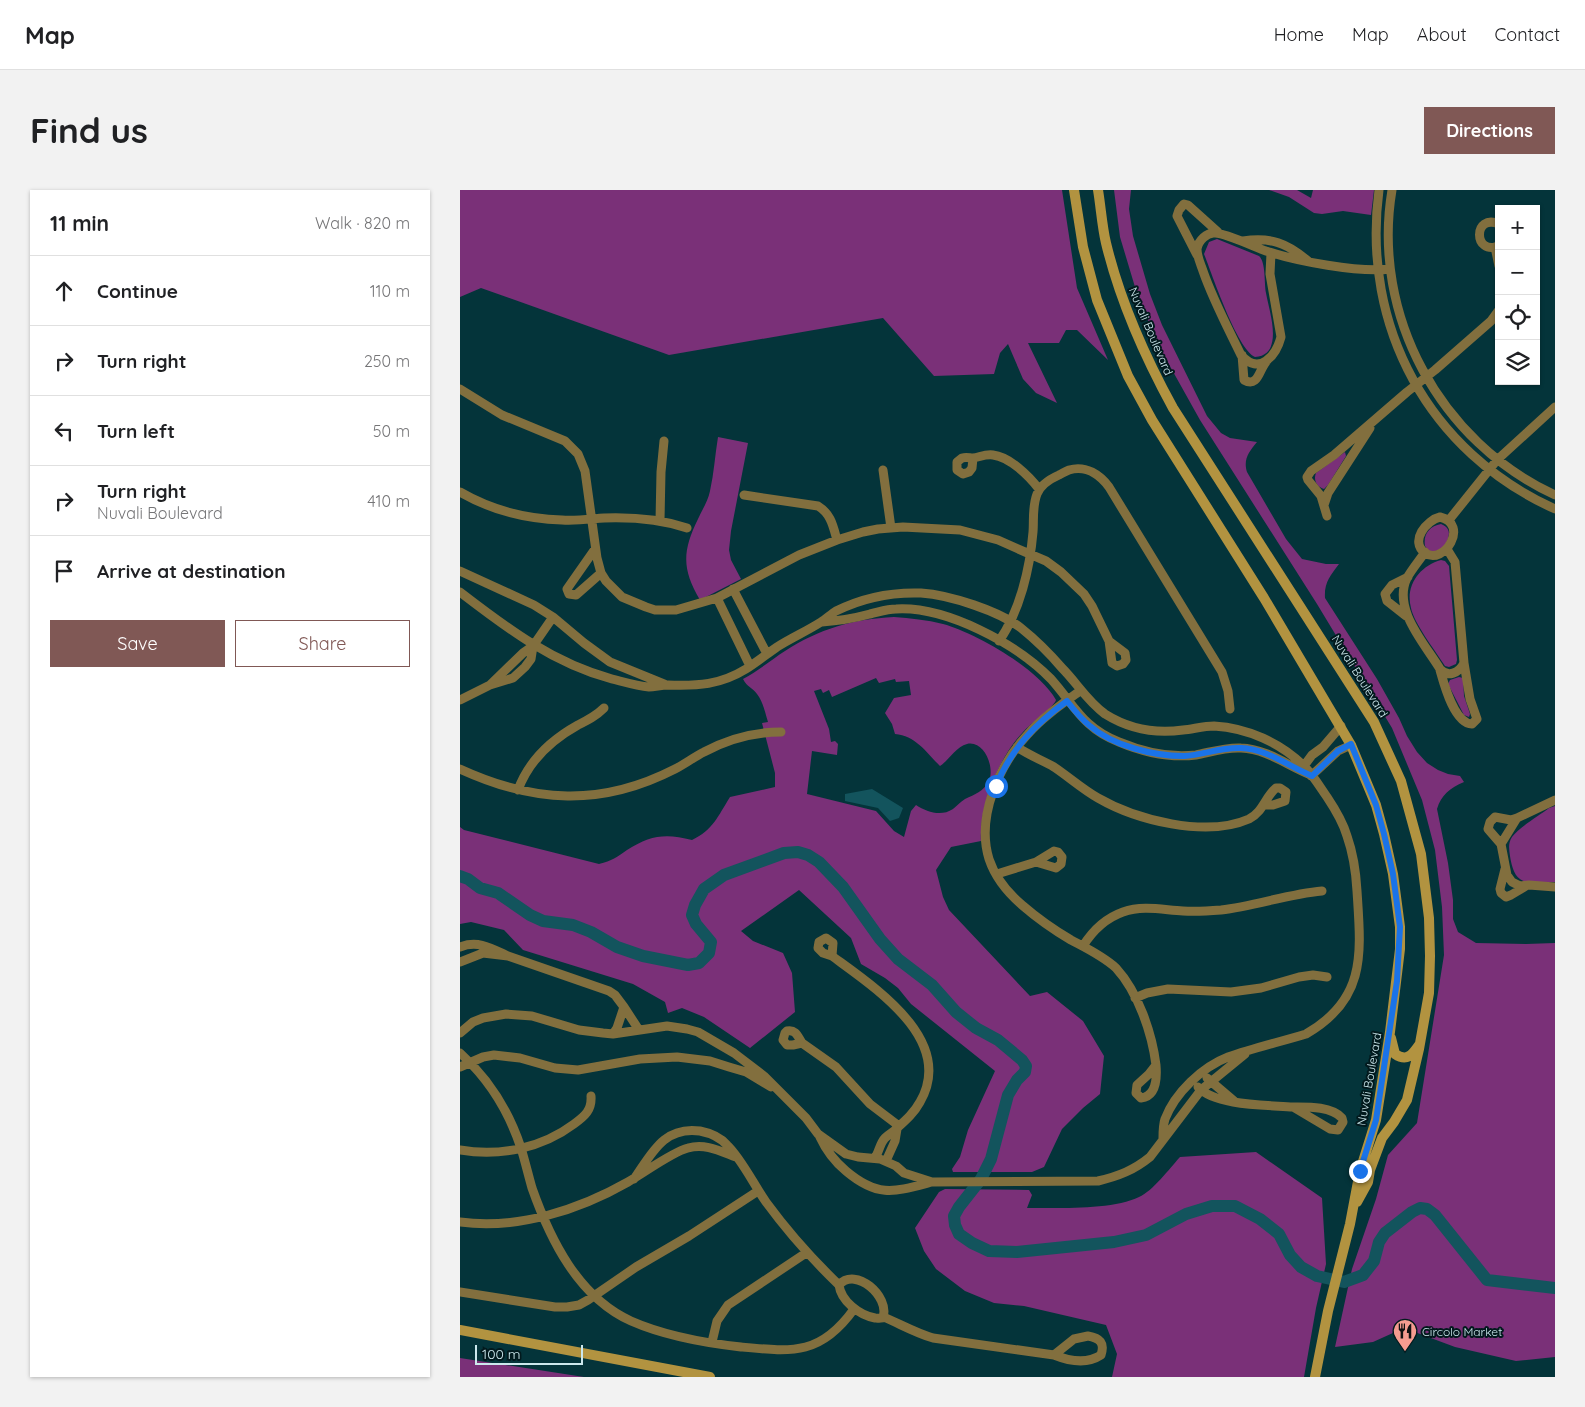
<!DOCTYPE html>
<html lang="en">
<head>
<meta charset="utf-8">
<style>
	:root { --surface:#fff; --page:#f2f2f2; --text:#202124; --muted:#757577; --line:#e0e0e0; --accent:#805855 }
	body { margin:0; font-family:Quicksand,sans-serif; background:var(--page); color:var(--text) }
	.controls { position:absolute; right:15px; top:15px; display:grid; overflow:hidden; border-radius:0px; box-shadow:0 1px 4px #0004 }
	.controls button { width:45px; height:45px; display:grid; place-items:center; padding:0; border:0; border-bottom:1px solid var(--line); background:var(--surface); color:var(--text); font:25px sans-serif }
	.scale { position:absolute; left:15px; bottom:12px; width:108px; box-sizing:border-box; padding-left:5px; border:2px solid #cce8ed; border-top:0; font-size:14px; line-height:18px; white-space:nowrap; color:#cce8ed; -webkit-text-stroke:4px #02191d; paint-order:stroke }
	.stop { position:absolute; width:15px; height:15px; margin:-11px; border:4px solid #1a73e8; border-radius:50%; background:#fff }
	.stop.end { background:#1a73e8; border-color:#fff; box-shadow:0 1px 5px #0008 }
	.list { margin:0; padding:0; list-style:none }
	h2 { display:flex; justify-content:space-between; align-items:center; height:65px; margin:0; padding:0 20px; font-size:21px }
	h2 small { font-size:16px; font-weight:400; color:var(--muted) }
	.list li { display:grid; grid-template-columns:32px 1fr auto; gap:15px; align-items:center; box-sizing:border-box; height:70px; padding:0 20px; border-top:1px solid var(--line) }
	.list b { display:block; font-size:19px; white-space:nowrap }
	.list p { margin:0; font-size:16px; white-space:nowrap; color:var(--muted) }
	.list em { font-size:16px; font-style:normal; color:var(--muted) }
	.actions { display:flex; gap:10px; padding:15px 20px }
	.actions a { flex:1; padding:11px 0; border:1px solid var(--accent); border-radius:0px; text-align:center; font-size:18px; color:var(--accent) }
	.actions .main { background:var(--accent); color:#fff }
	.icon { flex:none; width:28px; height:28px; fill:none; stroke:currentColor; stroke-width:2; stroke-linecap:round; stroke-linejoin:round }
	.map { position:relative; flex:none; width:1095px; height:1187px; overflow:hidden; border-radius:0px }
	header { display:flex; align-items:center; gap:30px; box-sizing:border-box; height:70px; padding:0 25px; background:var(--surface); border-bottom:1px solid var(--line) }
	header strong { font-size:24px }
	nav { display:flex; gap:28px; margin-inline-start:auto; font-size:18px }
	.intro { display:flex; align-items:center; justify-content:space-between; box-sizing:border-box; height:120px; padding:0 30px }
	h1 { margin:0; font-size:35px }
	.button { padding:12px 22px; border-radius:0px; background:var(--accent); color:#fff; font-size:18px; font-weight:700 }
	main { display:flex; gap:30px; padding:0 30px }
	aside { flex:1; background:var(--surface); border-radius:0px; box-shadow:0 1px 4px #0004 }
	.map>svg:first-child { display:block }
</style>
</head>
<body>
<header>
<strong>Map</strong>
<nav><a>Home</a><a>Map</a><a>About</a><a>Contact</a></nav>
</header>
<div class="intro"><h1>Find us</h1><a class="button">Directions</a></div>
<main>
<aside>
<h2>11 min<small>Walk · 820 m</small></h2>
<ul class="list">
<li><svg class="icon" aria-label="ahead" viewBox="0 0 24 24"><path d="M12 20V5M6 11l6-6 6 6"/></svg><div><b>Continue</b></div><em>110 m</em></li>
<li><svg class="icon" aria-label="right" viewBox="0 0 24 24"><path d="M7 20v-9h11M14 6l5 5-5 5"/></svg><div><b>Turn right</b></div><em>250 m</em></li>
<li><svg class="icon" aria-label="left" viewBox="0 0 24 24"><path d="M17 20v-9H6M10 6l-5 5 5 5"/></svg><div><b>Turn left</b></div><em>50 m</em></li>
<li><svg class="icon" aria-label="right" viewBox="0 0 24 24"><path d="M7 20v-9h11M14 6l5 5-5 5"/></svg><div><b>Turn right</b><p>Nuvali Boulevard</p></div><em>410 m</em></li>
<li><svg class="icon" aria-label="arrive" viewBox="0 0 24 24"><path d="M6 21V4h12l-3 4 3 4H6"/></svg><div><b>Arrive at destination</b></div></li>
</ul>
<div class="actions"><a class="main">Save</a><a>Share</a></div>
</aside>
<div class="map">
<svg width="1095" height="1187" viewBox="0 0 1095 1187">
	<rect width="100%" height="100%" fill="#04343a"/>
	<path fill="#7a3078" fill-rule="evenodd" d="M0,0H602L617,98L648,170L617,140H606L599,153H568L597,213L576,203L563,189L548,154L540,163L534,184L474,186L423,128L209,165L21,98L0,107Z
		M654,0H671L669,19L673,46L690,104L702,135L747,226L761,243L770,248L797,252C789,262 783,269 787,282L826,349L842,369L866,374H879C870,386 864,393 865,408L917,489L939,528L947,546L957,562L967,573L978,580L988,584L1000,586L1004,592C990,598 981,605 977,619L988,673L993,710V729L998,742L1016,753L1066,754L1095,753V1167L1056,1171L995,1157L944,1138L913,1152L875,1157L892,1079L916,1009L928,965L957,933L984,765L982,717L975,660L962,610L932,538L857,414L740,230L697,153L675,97L660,47Z
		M809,0H837L851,8L853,0H914L911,25L883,21L862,24L854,23L829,7Z
		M757,49L799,66C806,72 804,93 806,103C809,121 825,165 795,167C777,159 752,84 744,64L749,52Z
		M258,247L288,253L271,341L269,360L271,370L281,389L240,410C222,379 222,362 238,329C242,320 248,311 250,301C254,283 255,265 258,247Z
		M885,262L886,266L868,295L864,299C857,297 853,290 856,283Z
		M981,334C994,339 988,349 984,358L970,363L965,356C963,345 969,336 981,334Z
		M981,370L985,371L989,376L997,470L996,474L989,477L985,476L983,473C974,459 954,433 951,418C945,395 960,376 981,370Z
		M434,427C450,428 467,430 483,434C516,443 579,479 596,510C594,517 570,534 563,542C539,567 519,616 521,651L491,657L476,680L483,707L489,720L570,806L587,802L623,831L644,866L640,904L623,918L602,939L584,977L572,982H493L492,979L500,967L508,940L535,881L451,814L438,798L425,788L401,774L391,748L339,700L281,741L293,751L323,763L332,783L335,822L290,858L244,827L222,818L208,823L205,812L173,794L63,760L44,740L11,732L0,734V637L4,640L139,674C152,671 157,667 167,660C190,645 206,643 232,650C253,640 258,626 270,607L315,597V583L302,533L308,532C305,522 303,512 297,504C293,498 287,497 283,489C298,481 311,470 325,461C359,439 393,429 434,427ZM416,488L419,493L435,489L436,492L449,491L451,505L434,508L425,523L432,534L435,544C456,546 466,562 480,576C489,570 496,557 507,554C524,550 535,577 529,591C523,602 515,604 505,609C500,612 497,616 493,619C481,627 467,622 456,615L451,621L444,647L434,641L416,621L347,604L352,561L377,565L378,554L375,551L371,552L369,539L354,501L361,499L363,503L369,500L372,507Z
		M999,487L1003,488L1004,506L1010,524L1009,527L1004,525L988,494L990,490Z
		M1095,616V692C1067,692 1055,698 1050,666C1049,659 1048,653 1052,647C1059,637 1079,626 1089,618Z
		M796,962L862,1008L866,1074L856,1118L844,1187H652L657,1164L646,1135L564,1116L534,1113L505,1101L476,1079L464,1061L455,1038L479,1002L485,999L569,1000L572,1005L567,1018C597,1018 653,1020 679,1007C693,1001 709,979 720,967Z
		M0,1168L124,1187H0Z"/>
	<path fill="#13545d" d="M412,599L443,618L439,628L430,631L418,618L385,611V604Z"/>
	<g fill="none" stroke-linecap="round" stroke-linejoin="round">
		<path stroke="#13545d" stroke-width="12" d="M0,686L8,689L20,698L38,703L70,725L83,731L113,735L131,742L157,757L183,766L228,775L239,773L249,763L251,752L236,734L232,725L235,715L244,699L264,685L324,663L338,662L348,665L359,672L383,697L420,749L438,769L472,795L496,822L516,838L538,850L562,870L566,876L565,882L557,890L548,905L531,969L521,989L499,1017L494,1026L495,1035L499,1044L512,1053L529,1061L557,1062L654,1052L686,1045L726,1024L752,1016H775L800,1029L819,1044L830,1065L841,1077L857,1086L884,1092L903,1085L914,1071L919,1052L925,1043L952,1022L960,1018L967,1019L975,1025L1027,1090L1095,1098"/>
		<path stroke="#826f3e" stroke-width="9" d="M919,0C901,137 969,262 1095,319
			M932,0C911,125 980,252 1095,305
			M1039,34C1013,23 1013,66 1039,56
			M783,51C811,47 827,53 848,71
			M1035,57L1039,76
			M811,63L810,84L821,147C816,166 799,186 781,165C768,138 753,110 743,81C741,75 737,67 737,59C738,51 747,42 755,43C765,43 795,57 806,61C836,71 899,83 930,79
			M737,65L717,26L719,20L724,14L728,15L758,42
			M782,165L784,190C798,198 799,180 806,172
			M0,199L42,225L105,251L118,264L125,281L137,368L141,383L146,391L162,407L186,417L195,420H216L257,408L339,365L377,350L403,342L418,339L443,337L500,340L538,350L556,358L586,371L601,382L624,404L632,416L649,451L652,473L657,476L663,474L666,470L665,463L649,451
			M513,268L512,278L509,282L503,284L497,280V272L502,268C506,267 510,268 513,268C520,267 525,264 533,265C550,267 569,286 579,299
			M423,280L431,338
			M0,302C31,320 66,329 102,330C116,331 130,329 144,328C173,327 200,329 227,338
			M284,305L358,316C371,324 373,336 377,350
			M864,315L868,303L910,238
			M867,326L861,306L848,290L847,287L851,281L874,265L947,202L975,180L1031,131L1039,120
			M980,327C1010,334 984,376 965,363C949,351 967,330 980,327Z
			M989,330L1037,270L1095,217
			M200,331L201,282L204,251
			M135,359L107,399L109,404L116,405L141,383
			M965,362C959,371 952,379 947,388C932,419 965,454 980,479C988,488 999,483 1004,473L995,372L987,359
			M0,381L74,415L93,427L124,453L150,472L204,494
			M273,399L307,464
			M0,402C48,439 93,473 152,489C164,492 177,496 189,497C195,497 201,495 208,495C238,496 260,495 286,479C297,472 307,464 317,457C331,448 347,441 361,432C366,429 371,424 376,421C402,408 432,402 461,403C490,405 539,421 561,438C576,450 590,464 602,478C617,493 627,511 645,524C669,539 695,544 723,540C733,539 744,536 754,536C788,538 821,553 844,576C853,585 860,597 867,607C875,619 883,632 887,646C893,663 896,683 897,701C901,763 907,809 846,844C820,852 793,858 768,867C742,877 715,903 705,929C703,935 703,942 703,948
			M257,408L290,476
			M946,426L927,411L925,404L932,395L948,387
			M362,432C378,431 395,428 410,424C419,422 427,419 436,419C486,416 557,454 591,489C615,516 623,538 659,552C683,562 711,568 736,565C751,562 766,557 781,558C807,559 828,576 851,585
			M539,451C560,421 570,378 573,342C574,330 572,317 577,304C581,294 590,289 599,285C603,283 606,281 609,280C626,275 640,285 649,297L762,482L768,501L770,519
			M980,480C984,494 994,533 1012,534L1017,529L1010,509L1004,473
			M30,495L63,463L73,456L93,427
			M620,501C602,514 583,527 568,544C539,575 516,627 529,669C535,687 548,703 562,715C577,728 594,740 611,750C626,758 643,766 656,778C678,802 692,843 696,875
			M0,510L30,495L53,488L65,477L71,469L73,456
			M557,557C568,565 582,570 594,577C609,587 622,599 638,608C676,630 746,648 789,629C803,622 805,607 816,598H820L826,602L825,611L813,615H805
			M0,579C74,613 141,617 215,579C225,574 234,567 244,562C268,549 294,542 321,542
			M841,580L852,565L863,557L881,536
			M851,586L878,561L891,555
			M58,600C69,570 91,550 118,535C128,530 136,526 144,518
			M1095,610L1057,628L1041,654L1047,685L1052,692L1060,696L1069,695L1095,697
			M1041,654L1028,639L1030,632L1035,627L1051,630L1057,628
			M1045,679L1040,699L1041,703L1046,707L1051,705L1066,696
			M537,684L576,672L594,661L598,662L602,667L601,674L596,678L576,672
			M366,748L373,753L372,766L363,763L358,758L359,752Z
			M623,756C633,740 646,728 663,722C683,715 703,720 723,721C736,722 749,721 761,720C795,716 828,704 862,701
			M0,757C18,750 31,758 48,766L23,763L0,772
			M48,766L149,801L155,805L164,817
			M372,766C414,797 496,850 460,912C454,923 446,930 437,938C434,942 429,944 425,948C420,953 419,962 415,968
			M675,808L687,803L708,799L771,802L801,798L839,787L853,785L867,787
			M327,841C336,839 338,847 342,853L333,855H327L323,850L325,843Z
			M0,843L13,832L23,828L46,824L72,826L119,840L143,843L153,844L207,836L227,839L238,842L274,863L304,886L346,928L358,944L386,964L398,967L420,969L436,976L444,983L472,992
			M153,844L157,838L164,817L179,840
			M342,853L376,877L410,914L439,936
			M0,863C28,888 49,922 61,958C65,971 68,984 72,998C90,1049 118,1107 171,1131C205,1146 245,1153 281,1157C334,1162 361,1165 394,1119
			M696,875C697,887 697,906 681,908L676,903L677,895L689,884Z
			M0,877L23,867L34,865L60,868L95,878L118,880L180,869L217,867L250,871L269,877L286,882L311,897
			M747,888L774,911
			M738,897C755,916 807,915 833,917
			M833,917C847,917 871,916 882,928L883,932L878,940L870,939Z
			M360,947C366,960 374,971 386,981C418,1008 434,1002 472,992L638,991C659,986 674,980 690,967L741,900L785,864
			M0,960C40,967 82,958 114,934C125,926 132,920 131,906
			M426,971L435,951L437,939
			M174,989C192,963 204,936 240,941C250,943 260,947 267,955C281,968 294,995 306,1012C328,1042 352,1069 379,1095
			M0,1032C57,1040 119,1020 168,992C184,983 212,962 228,958C245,953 260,961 276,967
			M0,1102L95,1117H107L119,1115L128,1110L176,1077L229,1046L298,1001
			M423,1127C430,1107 396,1076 379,1095C381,1111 399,1125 415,1128C419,1129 422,1127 426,1128C442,1135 456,1143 473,1148L594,1165
			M628,1146C640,1148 645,1153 641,1165C626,1175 609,1171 594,1165L614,1149Z
			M252,1152L257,1131L268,1115L346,1063"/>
		<path stroke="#b29340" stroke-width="10" d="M614,0L623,57L637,110L668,186L692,230L804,408L891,555L916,615L924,644L933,684L940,737V759L930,842L916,930L900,981L890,1034L868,1121L855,1187
			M638,0C641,18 642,36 646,53C660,111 685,167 713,218L914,532L941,591L961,664L969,728L970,766L969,803L959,859L947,910L934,932L922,948L910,980L908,992L897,1012
			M931,848L935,864C947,872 952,865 959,855
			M0,1140L250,1187"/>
	</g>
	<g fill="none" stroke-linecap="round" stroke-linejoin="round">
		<path stroke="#1a73e8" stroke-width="6" d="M536,596C551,559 575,534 607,511C614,520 621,529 630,536C653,556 694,566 724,566C743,565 761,557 781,558C807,559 828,576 852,586L878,561L891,554L916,615L924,644L933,684L940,737L937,791L916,930L900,981"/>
	</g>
	<defs>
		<g id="restaurant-pin" transform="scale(1.25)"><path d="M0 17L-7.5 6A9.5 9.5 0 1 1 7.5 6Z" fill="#f59c90" stroke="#02191d"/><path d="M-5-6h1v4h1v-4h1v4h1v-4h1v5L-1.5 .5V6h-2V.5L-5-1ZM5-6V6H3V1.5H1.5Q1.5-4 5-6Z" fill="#111"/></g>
	</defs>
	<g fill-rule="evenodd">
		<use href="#restaurant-pin" x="945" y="1141"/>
	</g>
	<g text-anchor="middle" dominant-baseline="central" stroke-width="4" stroke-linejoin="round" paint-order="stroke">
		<g font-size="12" fill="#cce8ed" stroke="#02191d">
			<text transform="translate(691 141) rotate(67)">Nuvali Boulevard</text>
			<text transform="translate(900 486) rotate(58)">Nuvali Boulevard</text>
			<text transform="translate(909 889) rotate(-80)">Nuvali Boulevard</text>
		</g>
		<g font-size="12" fill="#cce8ed" stroke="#02191d" text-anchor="start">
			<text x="962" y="1141">Circolo Market</text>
		</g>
	</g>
</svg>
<div class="controls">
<button>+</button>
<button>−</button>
<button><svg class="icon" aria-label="locate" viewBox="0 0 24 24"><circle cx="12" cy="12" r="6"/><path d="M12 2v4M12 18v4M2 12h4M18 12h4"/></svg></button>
<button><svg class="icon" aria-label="layers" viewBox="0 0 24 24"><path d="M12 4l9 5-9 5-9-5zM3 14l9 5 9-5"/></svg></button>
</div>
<div class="scale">100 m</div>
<div class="stop" style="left:536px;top:596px"></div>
<div class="stop end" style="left:900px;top:981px"></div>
</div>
</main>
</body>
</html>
